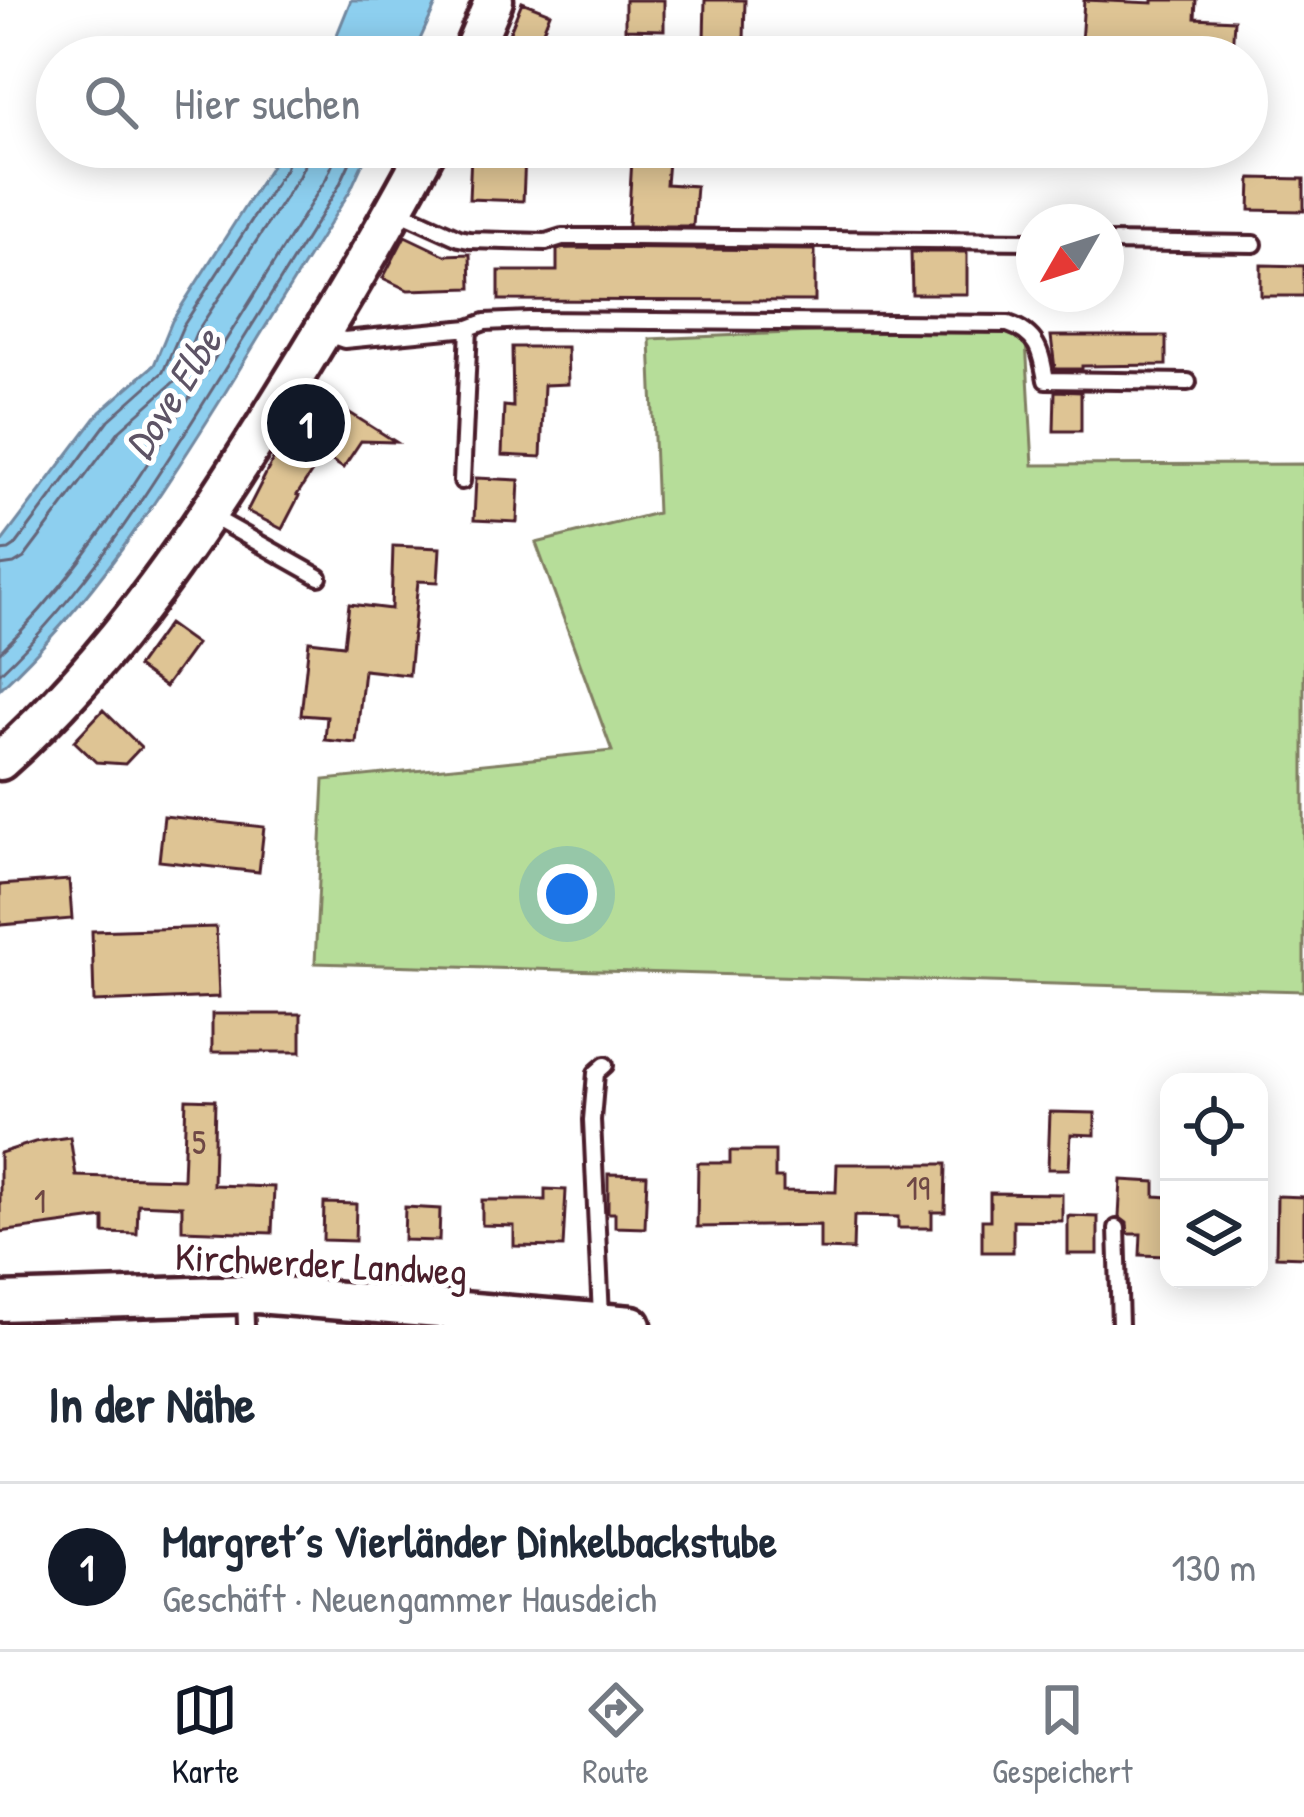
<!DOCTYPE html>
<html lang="de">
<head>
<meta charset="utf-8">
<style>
	:root { --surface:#fff; --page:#f6f6f7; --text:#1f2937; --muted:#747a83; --line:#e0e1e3; --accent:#111827 }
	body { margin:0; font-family:"Patrick Hand",sans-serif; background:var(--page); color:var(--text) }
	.controls { position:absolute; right:36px; bottom:36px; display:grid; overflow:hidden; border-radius:24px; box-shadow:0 6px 30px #0003 }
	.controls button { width:108px; height:108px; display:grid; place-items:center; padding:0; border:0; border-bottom:3px solid var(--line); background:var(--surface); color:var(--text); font:60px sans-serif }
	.compass { position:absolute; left:1016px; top:204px; width:108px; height:108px; border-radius:50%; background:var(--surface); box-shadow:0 6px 30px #0003; rotate:231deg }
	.you { position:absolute; left:567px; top:894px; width:42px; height:42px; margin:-30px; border:9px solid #fff; border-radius:50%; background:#1a73e8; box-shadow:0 0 0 18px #1a73e833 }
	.badge { display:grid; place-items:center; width:78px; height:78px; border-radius:50%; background:var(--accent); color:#fff; font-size:39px; font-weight:700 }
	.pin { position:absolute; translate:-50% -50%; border:6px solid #fff; box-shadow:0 3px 12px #0006 }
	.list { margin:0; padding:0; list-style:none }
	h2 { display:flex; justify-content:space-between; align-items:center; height:156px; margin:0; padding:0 48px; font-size:51px }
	h2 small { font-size:39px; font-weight:400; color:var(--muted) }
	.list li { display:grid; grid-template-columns:78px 1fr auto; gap:36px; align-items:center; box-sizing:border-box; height:168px; padding:0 48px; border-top:3px solid var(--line) }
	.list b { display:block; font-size:45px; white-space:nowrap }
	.list p { margin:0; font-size:39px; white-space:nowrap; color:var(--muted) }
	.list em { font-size:39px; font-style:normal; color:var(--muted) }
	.icon { flex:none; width:66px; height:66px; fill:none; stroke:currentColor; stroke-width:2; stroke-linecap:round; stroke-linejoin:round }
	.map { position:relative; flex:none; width:1304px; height:1325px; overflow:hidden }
	.search { position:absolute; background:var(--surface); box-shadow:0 6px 30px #0003; left:36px; right:36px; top:36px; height:132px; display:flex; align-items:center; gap:30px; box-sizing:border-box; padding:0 42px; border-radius:66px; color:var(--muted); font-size:45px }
	.sheet { height:324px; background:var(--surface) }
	nav { display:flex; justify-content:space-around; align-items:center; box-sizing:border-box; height:168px; border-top:3px solid var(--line); background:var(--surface); font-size:33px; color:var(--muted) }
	nav a { display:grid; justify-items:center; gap:6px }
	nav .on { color:var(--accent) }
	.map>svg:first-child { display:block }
</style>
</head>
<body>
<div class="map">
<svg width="1304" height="1325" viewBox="0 0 1304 1325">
	<rect width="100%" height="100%" fill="#fff"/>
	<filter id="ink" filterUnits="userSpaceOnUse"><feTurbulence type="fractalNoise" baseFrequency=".00833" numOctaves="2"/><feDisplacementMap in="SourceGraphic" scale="24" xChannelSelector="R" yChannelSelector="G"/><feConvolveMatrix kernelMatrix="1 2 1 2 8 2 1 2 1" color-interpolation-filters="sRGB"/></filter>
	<g filter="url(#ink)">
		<path fill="#b6dd99" stroke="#807e62" stroke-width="3" d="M1025,323L1033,465L1304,464V991L315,963L324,780L612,751L536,543L657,513L650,339Z"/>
		<path fill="#8dcfef" stroke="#7289a1" stroke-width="3" d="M351,0H438L412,57H328Z
			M283,147H370L350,191C307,259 265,327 223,396C156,503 93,602 0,689V544L100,412L154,365L172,321Z"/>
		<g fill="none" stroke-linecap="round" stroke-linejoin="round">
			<path stroke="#656579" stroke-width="3" d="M0,551L9,550L15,546L109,420L163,372L183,326L285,169L293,147
				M0,566L14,564L24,558L120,430L176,380L196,333L299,176L307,159L308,147
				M0,652C60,595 106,527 151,458C211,366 268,272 326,179L340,147
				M0,673C85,593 147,494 208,396C252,326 295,256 339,186L357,147"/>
		</g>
		<path fill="#dec494" stroke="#4a1f2b" stroke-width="3" d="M625,0H664V30L625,29Z
			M705,0H745L744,41L704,40Z
			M1084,0L1153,3V0H1196L1195,18L1234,20L1232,55L1081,43Z
			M522,2L550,13L534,53L506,41Z
			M471,154L525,156L523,201L469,199Z
			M632,159L668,161L666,184L696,186L693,226H628Z
			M1251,178L1304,179V211L1250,210Z
			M405,236L445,255L470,254L471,288L408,290L383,278Z
			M564,248L815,250V301L499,300V271H557V250Z
			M911,252H967V294H912Z
			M1261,265L1304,266V296H1261Z
			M1051,336H1166V365L1082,366V369H1055Z
			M512,347H567L568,384L544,385L541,457L502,455L504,406L513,407Z
			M315,391L396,442L361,441L343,468L323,455L297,495L299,496L282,529L247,511L280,446Z
			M1055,391L1081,392V431H1054Z
			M476,478L519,480L517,522L474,520Z
			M393,546L440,548L438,582L418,581L409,675L364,670L356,743L325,740L327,717L301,715L309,641L344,645L349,604L391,609Z
			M168,624L196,644L165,687L137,667Z
			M103,710L141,747L125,764L96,762L74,741Z
			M164,816L264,827L259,872L159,861Z
			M69,880L72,919L0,925V885Z
			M216,927L219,997L94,1002L92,931Z
			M212,1014H301V1052H212Z
			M186,1099L215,1100L213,1185L274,1187L272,1233L182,1230V1206L138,1204L137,1234L104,1233V1218L0,1232V1153L35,1142L70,1137L76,1176L183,1179Z
			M1050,1112L1095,1113V1135L1071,1134L1069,1169H1048Z
			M730,1151H775V1178H783V1191L836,1192L837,1164H946L945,1212H932V1228H898V1217L854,1216L853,1250L820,1249V1225L697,1227L698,1163H730Z
			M608,1174L647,1175L645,1228L615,1227V1213H608Z
			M1121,1180L1155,1182V1196L1169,1197L1167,1256L1140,1255L1141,1234H1128L1127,1223L1119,1217Z
			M545,1189L566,1190L563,1247L514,1246V1226L482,1225V1200H545Z
			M990,1193L1062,1194V1221L1013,1220V1252H982V1220H990Z
			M1277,1196L1304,1197V1257L1276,1256Z
			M324,1203L356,1204L355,1241L323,1240Z
			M405,1207L440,1209L439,1241L404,1240Z
			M1068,1216L1098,1217V1254H1068Z"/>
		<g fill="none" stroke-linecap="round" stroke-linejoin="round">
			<g stroke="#4a1f2b" stroke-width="22">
				<path id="service" d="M399,211L459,238L469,240L546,242L562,237H637L1034,241
					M1106,242L1254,244
					M469,328L485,322L530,320L1008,324C1038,334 1041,352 1046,380L1188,382
					M327,334L344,340L469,328L462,481
					M211,516L319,577
					M1117,1228L1120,1325
					M245,1295L246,1325
					M601,1317L592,1120L596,1073L605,1065"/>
			</g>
			<g stroke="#4a1f2b" stroke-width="45">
				<path id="tertiary" d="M470,57L494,0
					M0,761C117,657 204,525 285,393C335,312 384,231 428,147
					M0,1302L257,1294L632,1325"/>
			</g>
			<use href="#service" stroke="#fff" stroke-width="14"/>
			<use href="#tertiary" stroke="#fff" stroke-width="36"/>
		</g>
	</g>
	<g text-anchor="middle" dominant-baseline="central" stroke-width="10" stroke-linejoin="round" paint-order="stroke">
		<g font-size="33" fill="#6f4845">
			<text x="199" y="1142">5</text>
			<text x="918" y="1188">19</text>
			<text x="40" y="1201">1</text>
		</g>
		<g font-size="39" fill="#4a1f2b" stroke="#fff">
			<text transform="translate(321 1263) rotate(3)">Kirchwerder Landweg</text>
		</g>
		<g font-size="42" font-style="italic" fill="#5e5466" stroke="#fff">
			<text transform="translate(172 393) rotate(-58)">Dove Elbe</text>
		</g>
	</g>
</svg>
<div class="controls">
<button><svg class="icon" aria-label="locate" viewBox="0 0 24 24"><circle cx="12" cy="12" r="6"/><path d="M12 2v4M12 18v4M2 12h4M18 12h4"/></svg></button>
<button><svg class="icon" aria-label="layers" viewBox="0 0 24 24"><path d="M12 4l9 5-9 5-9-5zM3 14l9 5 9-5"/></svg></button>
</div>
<svg class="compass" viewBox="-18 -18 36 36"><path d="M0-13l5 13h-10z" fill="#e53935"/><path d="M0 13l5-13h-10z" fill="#747a83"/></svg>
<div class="you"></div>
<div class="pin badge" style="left:306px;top:423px">1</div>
<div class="search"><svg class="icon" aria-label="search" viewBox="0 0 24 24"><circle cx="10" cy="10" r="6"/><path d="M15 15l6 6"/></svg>Hier suchen</div>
</div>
<section class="sheet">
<h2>In der Nähe<small></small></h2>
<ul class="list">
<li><span class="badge">1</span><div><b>Margret´s Vierländer Dinkelbackstube</b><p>Geschäft · Neuengammer Hausdeich</p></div><em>130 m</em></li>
</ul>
</section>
<nav>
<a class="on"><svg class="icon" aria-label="map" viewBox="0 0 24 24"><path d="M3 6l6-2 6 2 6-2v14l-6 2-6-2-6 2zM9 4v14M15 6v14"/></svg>Karte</a>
<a><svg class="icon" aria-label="directions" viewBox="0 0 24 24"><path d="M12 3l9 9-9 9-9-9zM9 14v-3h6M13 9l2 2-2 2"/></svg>Route</a>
<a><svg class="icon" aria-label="saved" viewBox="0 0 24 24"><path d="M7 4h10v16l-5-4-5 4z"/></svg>Gespeichert</a>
</nav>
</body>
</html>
